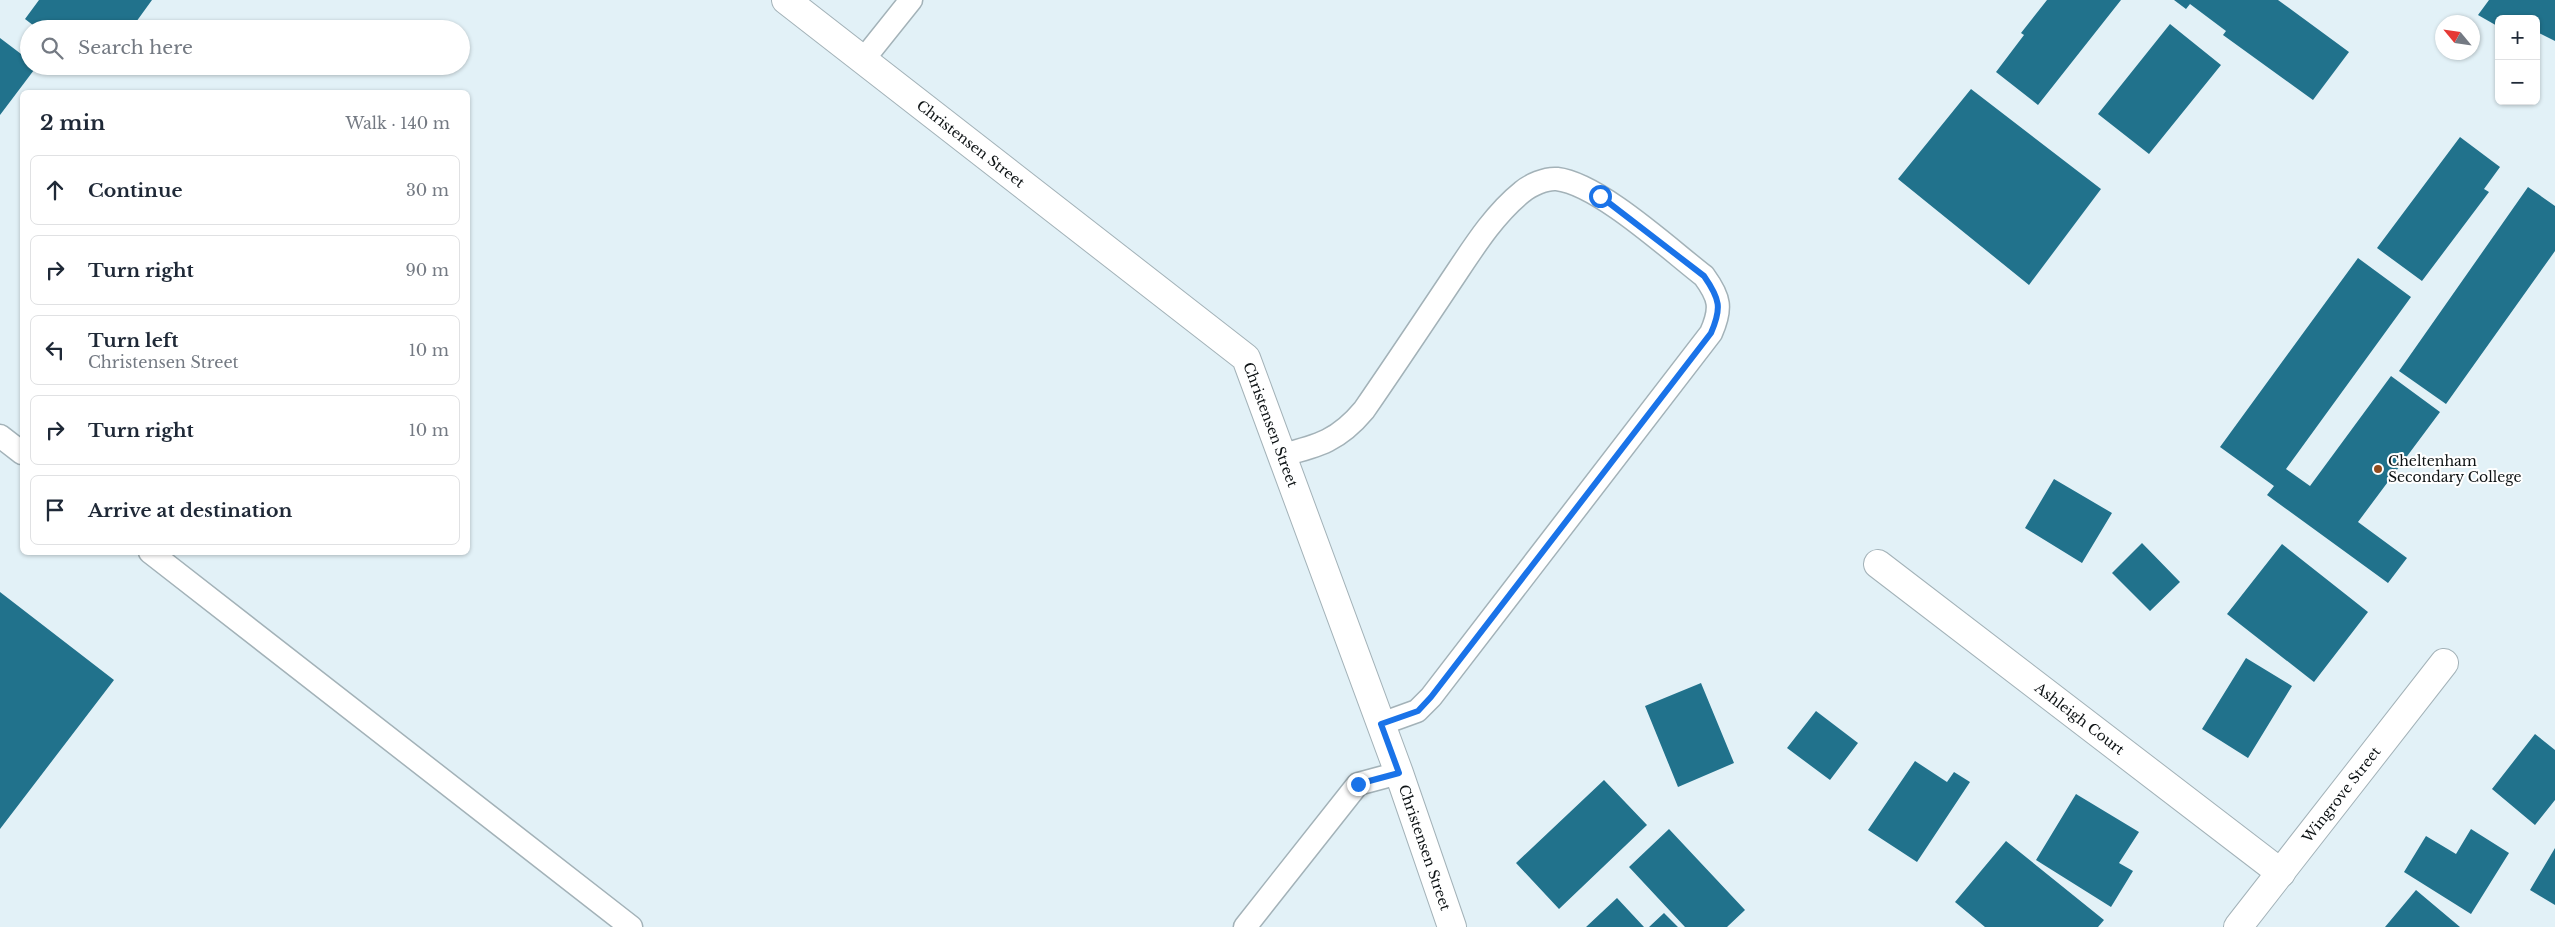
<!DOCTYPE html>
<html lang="en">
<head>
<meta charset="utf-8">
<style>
	:root { --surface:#fff; --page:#f6f6f7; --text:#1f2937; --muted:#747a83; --line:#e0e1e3 }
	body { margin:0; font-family:"Libre Baskerville",serif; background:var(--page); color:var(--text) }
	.controls { position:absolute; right:15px; top:15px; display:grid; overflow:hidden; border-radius:8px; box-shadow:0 1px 4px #0004 }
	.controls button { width:45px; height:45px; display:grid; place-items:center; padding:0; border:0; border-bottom:1px solid var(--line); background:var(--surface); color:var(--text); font:25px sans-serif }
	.compass { position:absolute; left:2435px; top:15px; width:45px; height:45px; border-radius:50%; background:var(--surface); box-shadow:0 1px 4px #0004; rotate:299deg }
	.stop { position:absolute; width:15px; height:15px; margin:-11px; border:4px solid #1a73e8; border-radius:50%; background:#fff }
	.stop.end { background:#1a73e8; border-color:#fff; box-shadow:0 1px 5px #0008 }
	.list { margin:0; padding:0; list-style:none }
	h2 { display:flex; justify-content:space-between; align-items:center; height:65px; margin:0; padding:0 20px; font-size:21px }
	h2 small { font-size:16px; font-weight:400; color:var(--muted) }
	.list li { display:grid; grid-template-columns:32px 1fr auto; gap:15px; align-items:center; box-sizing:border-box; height:70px; margin:0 10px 10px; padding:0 10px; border:1px solid var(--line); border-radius:8px }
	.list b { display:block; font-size:19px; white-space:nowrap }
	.list p { margin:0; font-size:16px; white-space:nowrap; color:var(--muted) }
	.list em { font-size:16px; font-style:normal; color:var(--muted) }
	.icon { flex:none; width:28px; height:28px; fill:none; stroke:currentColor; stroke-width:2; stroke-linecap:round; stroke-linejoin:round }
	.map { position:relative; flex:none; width:2555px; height:927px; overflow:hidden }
	.search { position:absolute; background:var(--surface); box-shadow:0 1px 4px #0004; left:20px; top:20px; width:450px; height:55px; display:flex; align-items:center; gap:12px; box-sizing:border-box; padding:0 18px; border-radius:28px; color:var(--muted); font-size:19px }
	.panel { position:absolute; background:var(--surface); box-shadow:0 1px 4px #0004; left:20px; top:90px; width:450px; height:465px; border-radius:8px }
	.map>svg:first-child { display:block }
</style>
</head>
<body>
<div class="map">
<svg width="2555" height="927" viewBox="0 0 2555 927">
	<rect width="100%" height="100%" fill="#e2f1f7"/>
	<path fill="#21728c" d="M39,0H152L131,29H38L25,19Z
		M2047,0H2121L2038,105L1996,72L2024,35L2021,33Z
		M2174,0H2278L2349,52L2313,100L2223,35L2226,31L2190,4L2186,9Z
		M2489,0H2555V41L2539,33L2536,36V19H2499V27L2478,15Z
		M2170,24L2221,65L2149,154L2098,114Z
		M0,38L29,60V66H37L0,115Z
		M1971,89L2101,189L2029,285L1898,179Z
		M2460,137L2500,167L2484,189L2489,192L2422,281L2377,248Z
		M2528,187L2555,206V251L2446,404L2399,371Z
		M2358,258L2411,297L2286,469L2310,486L2391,376L2440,412L2358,522L2407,558L2388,583L2267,495L2274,486L2220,447Z
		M2054,479L2112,513L2082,563L2025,528Z
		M2142,543L2180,582L2150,611L2112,573Z
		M2282,544L2368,612L2314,682L2227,614Z
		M0,592L114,680L0,829Z
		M2246,658L2292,686L2248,758L2202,729Z
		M1701,683L1734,763L1678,787L1645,706Z
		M1816,711L1858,743L1830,780L1787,748Z
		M2535,734L2555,750V800L2535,825L2492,789Z
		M1915,761L1947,782L1954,772L1970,782L1917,862L1868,830Z
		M1604,780L1647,825L1559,909L1516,863Z
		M2076,794L2139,832L2119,863L2133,871L2111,907L2036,860Z
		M1669,829L1745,910L1727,927H1685L1629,867Z
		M2471,829L2509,853L2471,914L2404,872L2426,836L2456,854Z
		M2006,841L2104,920L2098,927H1985L1955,902Z
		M2555,848V905L2530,890Z
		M2416,890L2460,927H2385Z
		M1617,898L1644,927H1586Z
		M1664,913L1678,927H1649Z"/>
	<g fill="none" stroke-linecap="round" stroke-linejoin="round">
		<g stroke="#a3b2b8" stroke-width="25">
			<path id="service" d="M863,60L911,0
				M0,436L22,453
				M1282,455C1319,446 1339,440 1364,410C1393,368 1421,326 1449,284C1470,253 1492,216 1522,192C1530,185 1546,178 1557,179C1599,184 1669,249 1704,276C1720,298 1722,308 1711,333L1431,697L1417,711L1381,724
				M150,552L631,927
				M1245,927L1358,784L1399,773"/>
		</g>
		<g stroke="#a3b2b8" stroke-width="30">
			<g id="minor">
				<path id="s1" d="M786,0L1246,358L1399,773L1452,927"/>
				<path id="s2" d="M1878,564L2281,873"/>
				<path id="s3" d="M2238,927L2444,663"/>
			</g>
		</g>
		<use href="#service" stroke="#fff" stroke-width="22"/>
		<use href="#minor" stroke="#fff" stroke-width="28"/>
	</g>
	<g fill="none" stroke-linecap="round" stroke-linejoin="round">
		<path stroke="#1a73e8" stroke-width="6" d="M1358,784L1399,773L1381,724L1418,711L1431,697L1711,333C1722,308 1720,299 1704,276L1600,196"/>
	</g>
	<circle fill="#904c20" stroke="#fff" stroke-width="2" cx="2378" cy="469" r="5"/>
	<g text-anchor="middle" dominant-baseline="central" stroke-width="4" stroke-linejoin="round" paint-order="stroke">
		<g font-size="14" fill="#0e1315" stroke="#fff">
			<text stroke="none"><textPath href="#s1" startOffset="234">Christensen Street</textPath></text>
			<text stroke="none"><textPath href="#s1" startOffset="654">Christensen Street</textPath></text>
			<text stroke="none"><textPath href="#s2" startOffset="254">Ashleigh Court</textPath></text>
			<text stroke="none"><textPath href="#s3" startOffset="168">Wingrove Street</textPath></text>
			<text stroke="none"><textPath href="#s1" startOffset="1104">Christensen Street</textPath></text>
		</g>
		<g font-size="14" fill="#0e1315" stroke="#fff" text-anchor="start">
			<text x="2388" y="461">Cheltenham<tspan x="2388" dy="16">Secondary College</tspan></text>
		</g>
	</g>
</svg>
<div class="controls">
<button>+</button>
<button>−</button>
</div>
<svg class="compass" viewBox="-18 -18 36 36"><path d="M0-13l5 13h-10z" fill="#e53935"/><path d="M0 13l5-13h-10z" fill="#747a83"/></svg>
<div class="stop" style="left:1600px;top:196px"></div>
<div class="stop end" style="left:1358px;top:784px"></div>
<div class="search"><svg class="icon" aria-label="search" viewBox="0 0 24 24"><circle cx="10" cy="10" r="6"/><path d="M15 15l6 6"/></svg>Search here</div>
<section class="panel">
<h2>2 min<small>Walk · 140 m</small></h2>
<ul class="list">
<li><svg class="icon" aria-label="ahead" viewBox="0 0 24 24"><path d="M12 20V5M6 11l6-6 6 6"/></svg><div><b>Continue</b></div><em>30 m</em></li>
<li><svg class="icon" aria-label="right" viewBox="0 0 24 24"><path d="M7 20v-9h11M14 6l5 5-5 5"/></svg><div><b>Turn right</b></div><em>90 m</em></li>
<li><svg class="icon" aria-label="left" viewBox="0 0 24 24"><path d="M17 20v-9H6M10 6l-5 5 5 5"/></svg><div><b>Turn left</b><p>Christensen Street</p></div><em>10 m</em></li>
<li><svg class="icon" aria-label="right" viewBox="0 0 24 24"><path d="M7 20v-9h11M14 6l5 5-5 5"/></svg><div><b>Turn right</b></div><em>10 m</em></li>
<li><svg class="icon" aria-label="arrive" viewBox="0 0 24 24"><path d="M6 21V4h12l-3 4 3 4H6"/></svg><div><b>Arrive at destination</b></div></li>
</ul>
</section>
</div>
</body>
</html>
